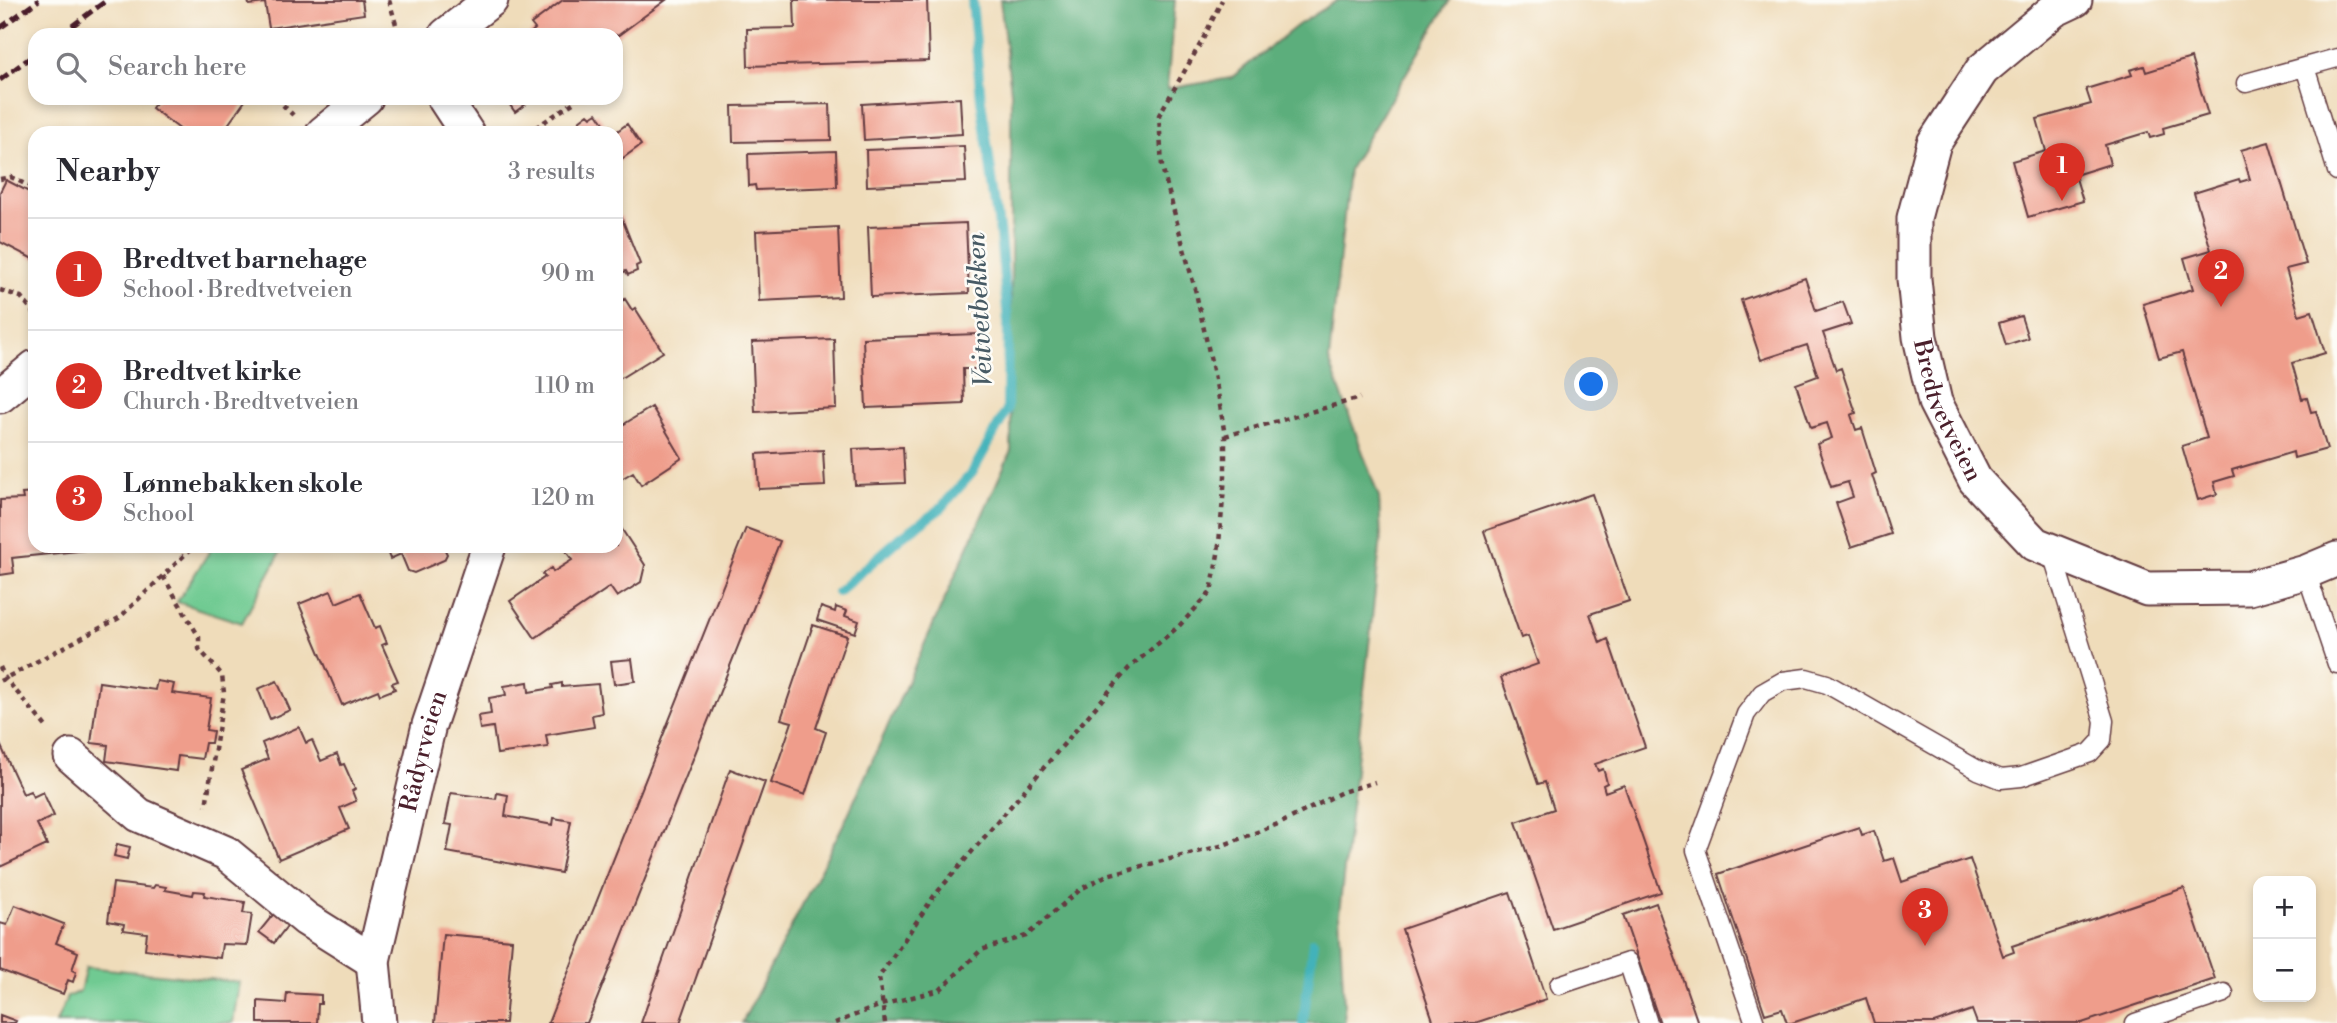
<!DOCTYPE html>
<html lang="en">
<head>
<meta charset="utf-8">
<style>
	:root { --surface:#fff; --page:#f2f2f3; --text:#2b2b33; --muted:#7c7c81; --line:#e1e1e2; --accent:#d93025 }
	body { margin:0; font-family:"Libre Bodoni",serif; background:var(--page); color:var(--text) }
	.controls { position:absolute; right:21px; bottom:21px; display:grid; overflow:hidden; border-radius:14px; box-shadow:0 4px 10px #0003 }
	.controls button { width:63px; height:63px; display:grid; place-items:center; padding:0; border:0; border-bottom:2px solid var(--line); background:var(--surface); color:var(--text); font:35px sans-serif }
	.you { position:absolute; left:1592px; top:385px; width:24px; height:24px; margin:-18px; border:5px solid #fff; border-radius:50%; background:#1a73e8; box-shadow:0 0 0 10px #1a73e833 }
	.badge { display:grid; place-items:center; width:46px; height:46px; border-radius:50%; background:var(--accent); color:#fff; font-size:23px; font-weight:700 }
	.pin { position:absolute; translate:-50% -58px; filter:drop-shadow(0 2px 4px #0008) }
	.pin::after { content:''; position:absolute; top:37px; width:24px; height:21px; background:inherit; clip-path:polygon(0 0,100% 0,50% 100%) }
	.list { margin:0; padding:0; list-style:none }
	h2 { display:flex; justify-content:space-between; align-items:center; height:91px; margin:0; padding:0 28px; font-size:30px }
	h2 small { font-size:23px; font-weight:400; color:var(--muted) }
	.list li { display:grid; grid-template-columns:46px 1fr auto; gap:21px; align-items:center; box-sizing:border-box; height:112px; padding:0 28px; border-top:2px solid var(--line) }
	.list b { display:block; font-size:26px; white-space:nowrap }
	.list p { margin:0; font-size:23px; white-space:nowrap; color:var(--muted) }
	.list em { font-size:23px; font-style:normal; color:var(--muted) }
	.icon { flex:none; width:38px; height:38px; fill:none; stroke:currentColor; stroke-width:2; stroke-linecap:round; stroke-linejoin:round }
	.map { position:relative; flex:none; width:2337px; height:1023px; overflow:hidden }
	.search { position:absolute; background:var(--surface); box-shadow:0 4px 10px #0003; left:28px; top:28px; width:595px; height:77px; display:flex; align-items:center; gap:18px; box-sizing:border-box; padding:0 24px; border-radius:21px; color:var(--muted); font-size:26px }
	.panel { position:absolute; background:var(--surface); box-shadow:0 4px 10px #0003; left:28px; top:126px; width:595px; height:427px; border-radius:21px }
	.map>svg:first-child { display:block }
</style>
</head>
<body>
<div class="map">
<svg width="2337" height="1023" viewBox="0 0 2337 1023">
	<rect width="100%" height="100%" fill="#fdfcf7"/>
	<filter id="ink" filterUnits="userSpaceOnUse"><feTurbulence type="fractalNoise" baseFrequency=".0143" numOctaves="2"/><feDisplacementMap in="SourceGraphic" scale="14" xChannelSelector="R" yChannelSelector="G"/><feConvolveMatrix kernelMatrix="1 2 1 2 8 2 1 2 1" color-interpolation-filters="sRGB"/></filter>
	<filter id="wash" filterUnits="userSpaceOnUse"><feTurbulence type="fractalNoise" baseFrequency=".00686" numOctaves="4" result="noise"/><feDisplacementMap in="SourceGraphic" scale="28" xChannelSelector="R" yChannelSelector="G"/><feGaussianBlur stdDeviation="1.57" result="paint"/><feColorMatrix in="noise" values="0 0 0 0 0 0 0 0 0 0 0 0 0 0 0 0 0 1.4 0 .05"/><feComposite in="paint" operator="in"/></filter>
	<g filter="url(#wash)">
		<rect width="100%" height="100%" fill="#efdcba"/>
		<path fill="#70ca92" stroke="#5d745e" stroke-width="2" d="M213,546H282L278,557L242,623L177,602Z
			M86,967L239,982L233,1023H56L67,997L80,991Z"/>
		<path fill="#5cae7c" stroke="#536654" stroke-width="2" d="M1000,0H1175L1167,89L1231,78L1298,25L1338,0H1450L1349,169L1329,360L1379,497L1381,538L1339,914L1345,1023H742L846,819L1011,451V92Z"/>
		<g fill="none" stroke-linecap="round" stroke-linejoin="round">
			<path stroke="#42b2ba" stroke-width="10" d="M838,592L901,537L939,510L972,473L1007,410L1008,323L1000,235L981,100L972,0
				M1303,1023L1313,942"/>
		</g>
		<g id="blocks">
			<path fill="#ef9d8b" d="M248,0H362L364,14L269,28L265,3L249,5Z
				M563,0H666L616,37V35H528L535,29L531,24Z
				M794,0H927L929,61L748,66L747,29L795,28Z
				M2191,58L2208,115L2163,128L2164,134L2150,138L2148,132L2105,145L2110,164L2075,175L2083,201L2028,217L2012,161L2046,151L2037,119L2091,104L2086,89L2132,75L2130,70L2144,66L2146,72Z
				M159,98H247L222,133H185L152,108Z
				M505,98H534L515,112Z
				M960,98L962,134L864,140L862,104Z
				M830,104L831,140L733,142L732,106Z
				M597,113L611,133H568L581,124L579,121L588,114L591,117Z
				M627,124L641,145L616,163V132Z
				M2269,142L2306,264L2286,269L2299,315L2312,311L2325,353L2292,363L2302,399L2307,398L2311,412L2316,411L2327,449L2294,458L2293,452L2232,470L2234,476L2214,482L2217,494L2198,500L2182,446L2207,438L2182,352L2159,358L2143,304L2193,289L2184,258L2211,250L2194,193L2239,179L2240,182L2250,179L2241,150Z
				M964,146L966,182L867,186L866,150Z
				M836,151L837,187L756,190L755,185L749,186L748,154Z
				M6,180L35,195V260L0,242V192Z
				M621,216L640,264L636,266L637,271L628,275L626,271L616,275V218Z
				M966,223L969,293L871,297L868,227Z
				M838,227L841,297L759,301L756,231Z
				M1805,278L1816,311L1843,302L1851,324L1823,333L1836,370L1841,368L1856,413L1851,415L1856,430L1862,428L1876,473L1872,475L1891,534L1851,547L1836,503L1853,497L1848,482L1831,487L1817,444L1832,438L1827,423L1811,428L1796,384L1818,376L1807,345L1761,360L1741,300Z
				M625,299L632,310L635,308L663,352L616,381V305Z
				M2021,316L2028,338L2006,345L1999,323Z
				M978,334L979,369H963L964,404L866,408L863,338Z
				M834,339L836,408L755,412L752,342Z
				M652,407L682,458L641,485L633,472L616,482V429Z
				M903,447L905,483L855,485L853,449Z
				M823,450L825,486L759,489L757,454Z
				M35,493V546H86V550L12,558L14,573L0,575V500L23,499L22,494Z
				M1592,494L1629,601L1590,614L1600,643L1608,639L1645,747L1595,764L1598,771L1603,769L1605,775L1607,783L1603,785L1605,792L1624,785L1661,892L1553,929L1516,822L1554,809L1545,782L1538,784L1501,677L1538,664L1528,636L1521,638L1484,531Z
				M621,528L645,565L641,582L617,597L610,587L535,638L510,601L545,577L542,574L551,568L553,572L572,560L566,551L574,546H589L591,548L594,546H616V531Z
				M746,528L780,541L593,1009L587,1023H548Z
				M385,546H443L447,554L444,560L414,573L408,571L401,554L390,559Z
				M331,591L336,603L360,593L375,628L380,626L387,643L382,645L398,681L392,683L395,689L380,695L378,690L342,705L299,604Z
				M821,607L835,612L836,607L847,611L845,616L859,621L855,633L817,620Z
				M813,625L847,636L816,728L826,732L805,795L771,783L792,722L781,719Z
				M632,659L635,681L614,684L611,661Z
				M157,681L174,684L172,693L211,698L206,730L213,731L211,743H205L202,759L178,756L176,771L106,761L108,745L91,743L99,682L155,690Z
				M277,681L290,710L270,719L258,689Z
				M528,682L529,692L553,688L552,685L562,683V687L598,684L602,713L592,715L594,727L546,735L548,747L497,754L493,727L480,729L478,716L491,714L489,698L506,695L504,686Z
				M299,727L306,743L312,740L321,761L337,754L341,765L344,764L355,789L352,791L356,801L340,808L349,829L279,859L241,770L268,759L262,743Z
				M0,744L23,794L30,791L33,797L43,792L54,816L37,824L47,845L0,867Z
				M730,769L765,782L680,1023H641Z
				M451,793L496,799L497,793L508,795L505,816L553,825L554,818L571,821L561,873L447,852L452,825L445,824Z
				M1859,827L1862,835L1874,831L1884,861L1894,858L1902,882L1970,859L2003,956L2014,952L2012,946L2184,888L2215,979L2082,1023H1977L1972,1010L1934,1023H1874L1866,998L1792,1023H1787L1782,1009L1765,1014L1718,874Z
				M117,844L130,847L127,859L114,856Z
				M113,883L153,888L155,885L166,887L165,890L193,895L194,891L205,892L204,896L245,902L243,913L252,914L247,945L222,944L220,958L145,949L147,933L123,930L124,924L108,921Z
				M1510,892L1546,999L1475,1023H1434L1402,929Z
				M1656,903L1698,1023H1660L1623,915Z
				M15,905L64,924L56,943L78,952L72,970L76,972L73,982L68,980L63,994L0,970V923L7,925Z
				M276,911L290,922L274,943L259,932Z
				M443,934L512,940L505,1023H435Z
				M287,993L321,995V1004H318L317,1023H258V1001L286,1003Z
				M0,1015L16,1021L15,1023H0Z"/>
		</g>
	</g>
	<g filter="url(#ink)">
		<use href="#blocks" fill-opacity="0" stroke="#633b40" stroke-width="2"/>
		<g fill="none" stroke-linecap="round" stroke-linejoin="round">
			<g stroke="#633b40" stroke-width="21">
				<path id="lane" d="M2305,67L2337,171
					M2246,83L2337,58
					M2306,572L2337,664
					M1559,985L1628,962L1648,1023
					M1755,1023L1696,850L1746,714L1762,693L1783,681L1806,678L1827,684L1978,770L2001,779L2021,777L2090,753L2102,740L2104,721L2051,550
					M2135,1023L2224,993"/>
			</g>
			<g stroke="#633b40" stroke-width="37">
				<g id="street">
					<path id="s1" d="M2075,0L2054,10L1982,70L1934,143L1914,218V279L1920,337L1935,402L1975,480L2035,544L2147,589L2249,588L2306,572L2337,559"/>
					<path d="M446,35L491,0"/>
					<path d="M444,98L467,133"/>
					<path d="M323,133L366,98"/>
					<path d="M0,396L35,367"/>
					<path d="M71,756L139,815L226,853L306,919L373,961"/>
					<path id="s2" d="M379,1023L373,961L429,725L489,546"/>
				</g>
			</g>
			<path stroke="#633b40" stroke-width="4.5" stroke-dasharray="5 5" stroke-linecap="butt" d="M389,0L399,35
				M276,98L293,115
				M120,132L122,133
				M527,133L573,103
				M0,179L11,177L35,189
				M0,290L21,297L35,314
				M1225,436L1360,398
				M163,576L199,637V649L222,675L224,693L206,806
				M0,667L5,678L48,729
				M0,681L119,618L194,546
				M835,1023L881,1005L940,990L981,950L1026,936L1081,889L1107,875L1221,846L1283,822L1342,792L1375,782
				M885,1023L879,977L934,896L1129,668L1179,626L1211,592L1218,554L1225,477V436L1218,393L1196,293L1162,167L1159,115L1202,41L1222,0"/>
			<use href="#lane" stroke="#fff" stroke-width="18"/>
			<use href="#street" stroke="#fff" stroke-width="33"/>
			<path stroke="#4a1f2b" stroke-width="5" stroke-dasharray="10 5" stroke-linecap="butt" d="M0,28L39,0
				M60,35L107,0
				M0,80L35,54"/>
		</g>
	</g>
	<g text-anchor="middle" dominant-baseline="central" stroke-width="5" stroke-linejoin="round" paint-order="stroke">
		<g font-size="24" fill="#4a1f2b" stroke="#fdfcf7">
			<text stroke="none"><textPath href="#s1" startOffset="480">Bredtvetveien</textPath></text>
			<text stroke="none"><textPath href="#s2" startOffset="278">Rådyrveien</textPath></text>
		</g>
		<g font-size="26" font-style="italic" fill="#475a64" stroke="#fdfcf7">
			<text transform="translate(980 310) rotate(-93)">Veitvetbekken</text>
		</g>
	</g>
</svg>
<div class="controls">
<button>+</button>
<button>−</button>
</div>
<div class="you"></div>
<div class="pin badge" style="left:2062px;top:201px">1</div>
<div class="pin badge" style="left:2221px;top:307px">2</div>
<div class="pin badge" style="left:1925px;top:946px">3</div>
<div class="search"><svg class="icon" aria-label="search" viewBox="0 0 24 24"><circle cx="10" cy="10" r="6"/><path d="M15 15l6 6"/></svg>Search here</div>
<section class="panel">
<h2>Nearby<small>3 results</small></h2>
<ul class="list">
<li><span class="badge">1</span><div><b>Bredtvet barnehage</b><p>School · Bredtvetveien</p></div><em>90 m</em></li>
<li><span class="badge">2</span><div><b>Bredtvet kirke</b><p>Church · Bredtvetveien</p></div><em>110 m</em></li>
<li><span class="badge">3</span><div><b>Lønnebakken skole</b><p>School</p></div><em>120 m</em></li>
</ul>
</section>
</div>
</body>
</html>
